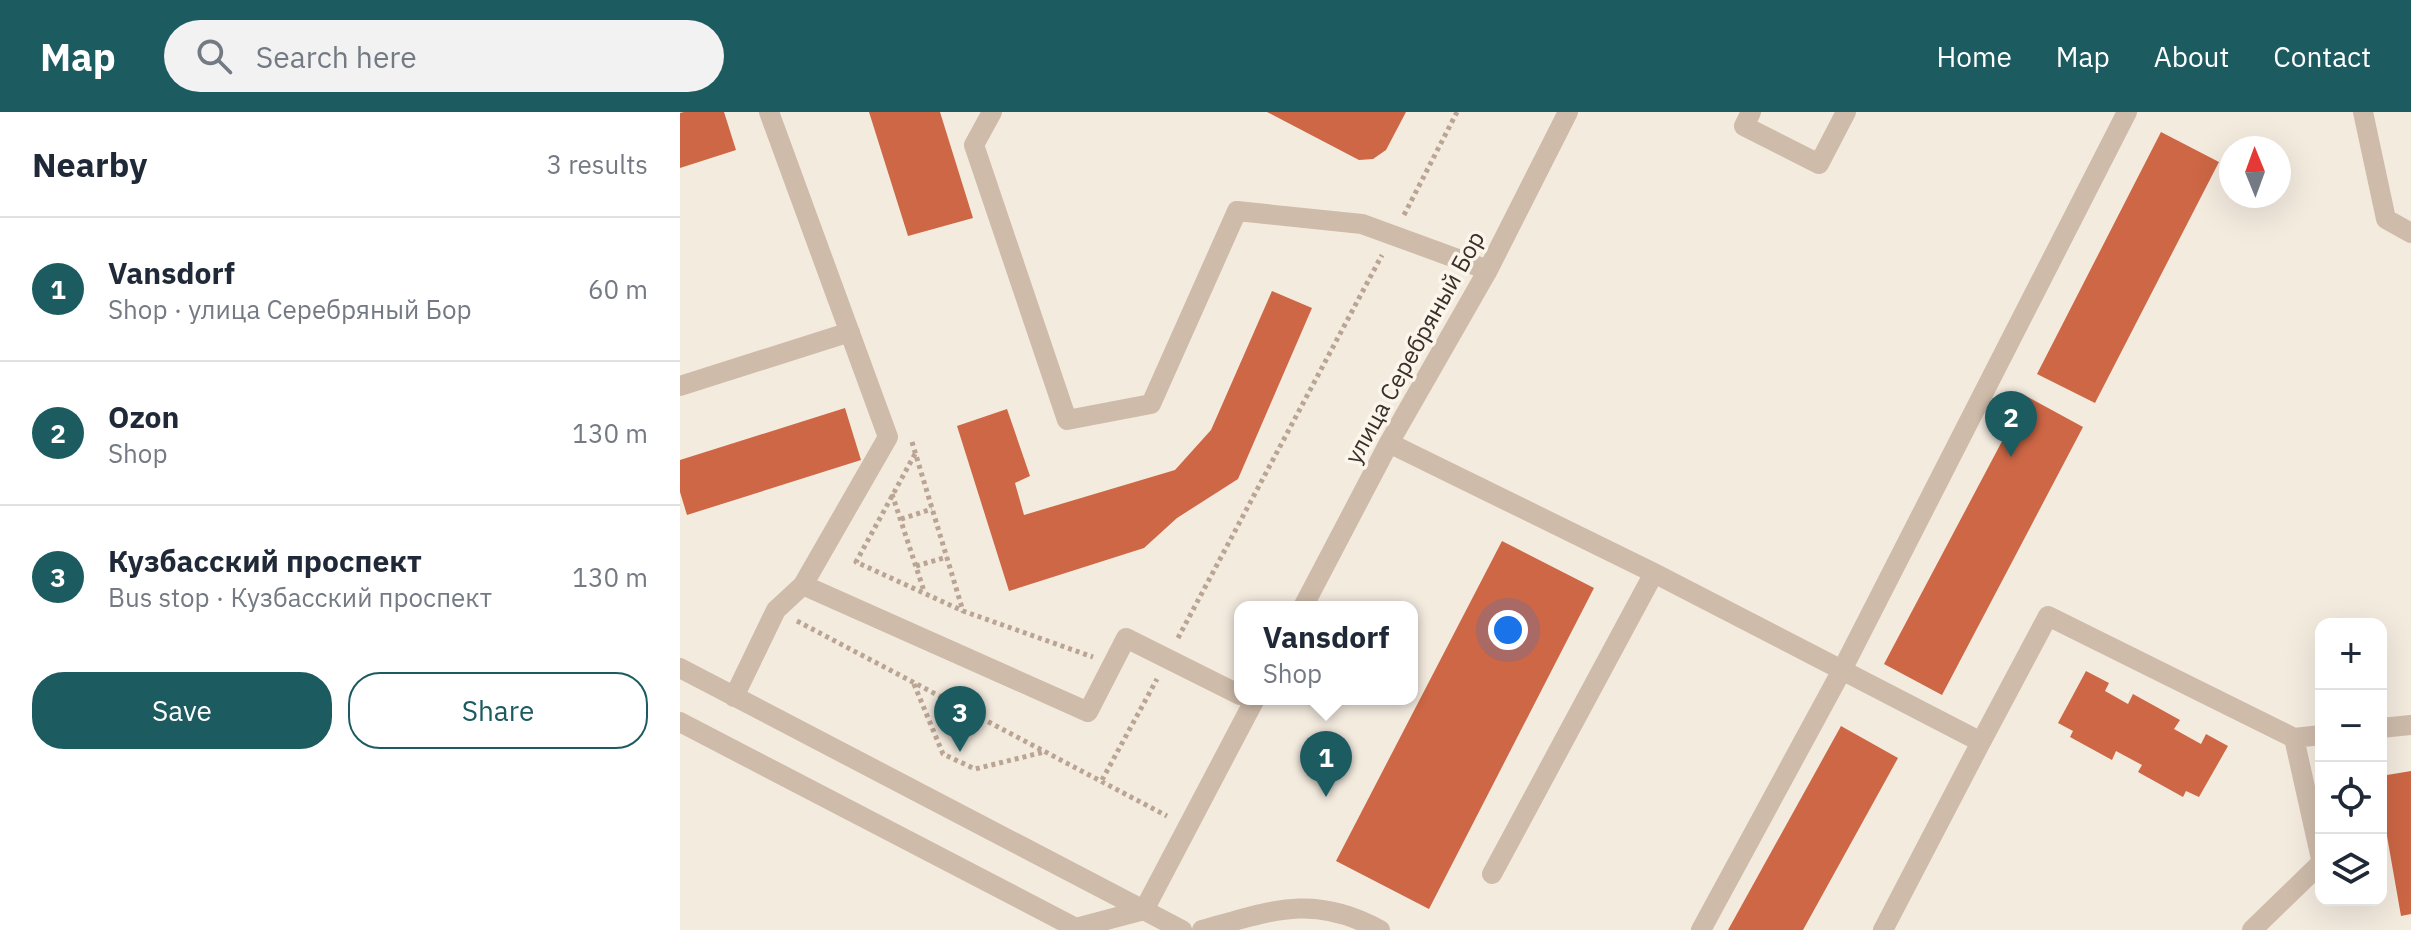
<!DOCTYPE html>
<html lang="en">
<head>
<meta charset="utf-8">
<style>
	:root { --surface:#fff; --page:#f2f2f3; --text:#1f2937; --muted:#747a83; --line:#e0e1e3; --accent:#1c5b60 }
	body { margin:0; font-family:"IBM Plex Sans",sans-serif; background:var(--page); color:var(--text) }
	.controls { position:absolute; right:24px; bottom:24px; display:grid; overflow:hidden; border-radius:16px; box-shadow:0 8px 32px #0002 }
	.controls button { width:72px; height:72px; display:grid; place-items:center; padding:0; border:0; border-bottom:2px solid var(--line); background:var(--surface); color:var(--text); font:40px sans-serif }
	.compass { position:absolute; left:1539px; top:24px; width:72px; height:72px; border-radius:50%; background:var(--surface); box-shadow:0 8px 32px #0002; rotate:359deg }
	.you { position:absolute; left:828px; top:518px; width:28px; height:28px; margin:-20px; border:6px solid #fff; border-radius:50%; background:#1a73e8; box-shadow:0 0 0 12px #1a73e833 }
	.badge { display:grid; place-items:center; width:52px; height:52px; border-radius:50%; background:var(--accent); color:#fff; font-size:26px; font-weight:700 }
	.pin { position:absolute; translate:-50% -66px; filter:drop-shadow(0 2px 4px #0008) }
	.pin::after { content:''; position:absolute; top:42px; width:28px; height:24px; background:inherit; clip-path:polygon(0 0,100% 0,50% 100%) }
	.popup { position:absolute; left:554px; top:489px; width:184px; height:104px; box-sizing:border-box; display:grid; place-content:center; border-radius:16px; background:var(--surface); filter:drop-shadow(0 2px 6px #0005); font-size:26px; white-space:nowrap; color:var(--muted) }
	.popup b { font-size:30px; color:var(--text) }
	.popup::after { content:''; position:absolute; left:50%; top:100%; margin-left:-16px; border:16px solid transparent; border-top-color:var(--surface) }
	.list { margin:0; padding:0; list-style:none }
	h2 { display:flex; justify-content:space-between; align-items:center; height:104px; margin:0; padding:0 32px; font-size:34px }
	h2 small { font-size:26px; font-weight:400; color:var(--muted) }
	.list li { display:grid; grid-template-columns:52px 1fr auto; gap:24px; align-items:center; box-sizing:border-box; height:144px; padding:0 32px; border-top:2px solid var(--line) }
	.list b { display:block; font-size:30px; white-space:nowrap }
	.list p { margin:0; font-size:26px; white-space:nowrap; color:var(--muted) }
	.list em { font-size:26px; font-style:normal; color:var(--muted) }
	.actions { display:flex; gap:16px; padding:24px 32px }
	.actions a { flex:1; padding:18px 0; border:2px solid var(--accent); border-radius:32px; text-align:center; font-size:28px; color:var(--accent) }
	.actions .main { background:var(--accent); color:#fff }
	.icon { flex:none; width:44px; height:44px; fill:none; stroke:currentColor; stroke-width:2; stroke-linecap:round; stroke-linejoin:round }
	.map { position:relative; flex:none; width:1731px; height:818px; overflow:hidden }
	header { display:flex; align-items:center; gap:48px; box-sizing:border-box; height:112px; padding:0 40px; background:var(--accent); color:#fff }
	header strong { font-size:38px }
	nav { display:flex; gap:44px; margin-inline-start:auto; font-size:28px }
	.search { width:560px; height:72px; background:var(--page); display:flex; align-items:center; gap:20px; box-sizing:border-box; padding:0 28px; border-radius:44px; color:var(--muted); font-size:30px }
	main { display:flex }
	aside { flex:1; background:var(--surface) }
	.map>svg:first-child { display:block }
</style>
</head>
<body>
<header>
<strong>Map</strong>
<div class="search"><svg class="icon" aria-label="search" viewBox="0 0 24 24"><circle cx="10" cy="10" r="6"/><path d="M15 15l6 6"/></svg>Search here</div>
<nav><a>Home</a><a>Map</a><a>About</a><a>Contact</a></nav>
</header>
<main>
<aside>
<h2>Nearby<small>3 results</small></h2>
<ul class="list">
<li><span class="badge">1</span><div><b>Vansdorf</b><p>Shop · улица Серебряный Бор</p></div><em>60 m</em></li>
<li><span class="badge">2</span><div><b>Ozon</b><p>Shop</p></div><em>130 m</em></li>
<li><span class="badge">3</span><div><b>Кузбасский проспект</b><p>Bus stop · Кузбасский проспект</p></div><em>130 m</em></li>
</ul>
<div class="actions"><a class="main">Save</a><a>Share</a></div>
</aside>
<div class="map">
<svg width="1731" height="818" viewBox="0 0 1731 818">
	<rect width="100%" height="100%" fill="#f4ebdf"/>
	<path fill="#cd6745" d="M4,0H44L56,38L0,56V1Z
		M189,0H260L293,106L228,124Z
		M587,0H726L706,38L693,47L679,48Z
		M1481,20L1539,50L1415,291L1357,262Z
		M592,179L632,196L558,367L497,406L464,436L329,479L277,314L327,297L350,364L335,371L344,403L495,358L531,318Z
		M1346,284L1403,315L1262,583L1204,552Z
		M165,296L181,348L7,403L0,380V348Z
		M822,429L914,476L749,797L656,749Z
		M1406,559L1429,571L1425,579L1448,592L1453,582L1500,608L1494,617L1521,632L1526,622L1548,634L1519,685L1506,679L1503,685L1458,660L1462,653L1436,639L1432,648L1390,625L1393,619L1378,611Z
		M1161,614L1218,646L1123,818H1048Z
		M1731,659V802L1721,804L1701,690V664Z"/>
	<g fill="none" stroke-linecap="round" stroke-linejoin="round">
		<path stroke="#baa594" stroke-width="5" stroke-dasharray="4 4" stroke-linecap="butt" d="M724,103L777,0
			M232,330L283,499L413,545
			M235,342L176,450L283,499
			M212,382L244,479
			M221,407L252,397
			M236,454L267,445
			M117,509L487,704
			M498,526L702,143
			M234,572L263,642L295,657L364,640
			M422,668L477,567"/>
		<path stroke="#cebbaa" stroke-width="20" d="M312,0L294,33L387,308L471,292L557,99L682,112L808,158
			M1071,0L1064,14L1139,52L1166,0
			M1683,0L1706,107L1731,121
			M0,274L170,220
			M709,331L974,461L1301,630L1203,818
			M123,473L408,600L446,526L560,583
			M623,495L709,331L808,158L888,0
			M0,556L502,818
			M54,585L96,498L123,473L208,325L89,0
			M0,610L396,816L464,798
			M1701,616L1731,613
			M1614,626L1641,747
			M1301,630L1368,504L1614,626L1641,623
			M812,762L974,461
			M464,798L575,587
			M522,818C590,799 633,781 700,818
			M1021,818L1161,560L1447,0
			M1572,818L1641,751"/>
	</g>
	<g text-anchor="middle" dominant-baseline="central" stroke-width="7" stroke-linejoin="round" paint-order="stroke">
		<g font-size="24" fill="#3b2f2a" stroke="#fbf5ec">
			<text transform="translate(734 235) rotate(-61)">улица Серебряный Бор</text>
		</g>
	</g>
</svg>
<div class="controls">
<button>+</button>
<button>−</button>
<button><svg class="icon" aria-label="locate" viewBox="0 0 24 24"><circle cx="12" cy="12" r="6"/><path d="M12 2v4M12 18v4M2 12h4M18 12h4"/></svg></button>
<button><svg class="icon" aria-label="layers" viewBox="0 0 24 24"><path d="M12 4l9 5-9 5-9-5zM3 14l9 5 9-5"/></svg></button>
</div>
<svg class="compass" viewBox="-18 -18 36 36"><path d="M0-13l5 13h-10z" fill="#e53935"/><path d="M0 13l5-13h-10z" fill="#747a83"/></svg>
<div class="you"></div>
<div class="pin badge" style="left:646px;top:685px">1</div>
<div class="popup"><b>Vansdorf</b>Shop</div>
<div class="pin badge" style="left:1331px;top:345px">2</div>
<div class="pin badge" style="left:280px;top:640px">3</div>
</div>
</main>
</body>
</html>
